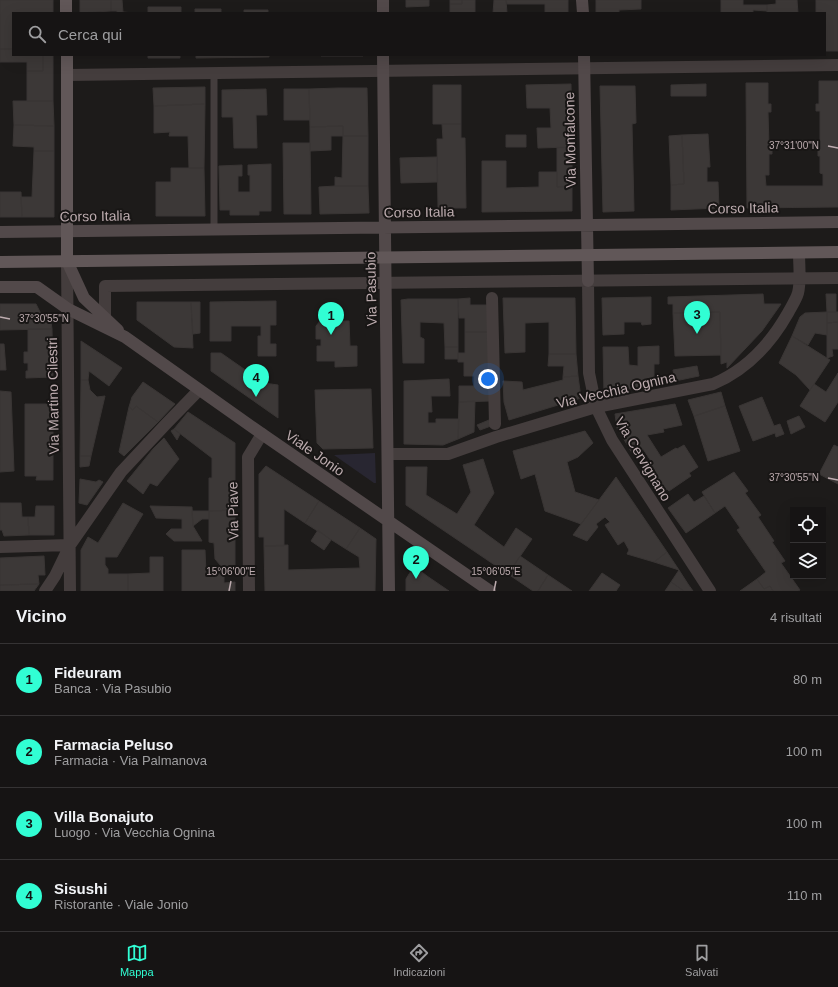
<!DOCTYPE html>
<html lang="it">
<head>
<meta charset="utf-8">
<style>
	:root { --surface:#161414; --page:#1f1d1d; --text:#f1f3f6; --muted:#9e9ea0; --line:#353334; --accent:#31fed4 }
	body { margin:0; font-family:Helvetica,sans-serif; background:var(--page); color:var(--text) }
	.controls { position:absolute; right:12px; bottom:12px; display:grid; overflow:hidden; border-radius:0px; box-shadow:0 4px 16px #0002 }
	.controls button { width:36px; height:36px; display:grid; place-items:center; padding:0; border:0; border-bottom:1px solid var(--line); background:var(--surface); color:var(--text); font:20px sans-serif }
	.you { position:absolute; left:488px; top:379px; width:14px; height:14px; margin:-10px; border:3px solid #fff; border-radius:50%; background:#1a73e8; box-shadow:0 0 0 6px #1a73e833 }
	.badge { display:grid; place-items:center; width:26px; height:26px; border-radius:50%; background:var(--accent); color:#111; font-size:13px; font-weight:700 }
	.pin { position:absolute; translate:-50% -33px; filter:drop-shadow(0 1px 2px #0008) }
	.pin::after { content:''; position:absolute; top:21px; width:14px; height:12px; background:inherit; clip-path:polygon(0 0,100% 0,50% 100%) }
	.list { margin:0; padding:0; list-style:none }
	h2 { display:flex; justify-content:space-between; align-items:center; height:52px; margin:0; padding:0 16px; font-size:17px }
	h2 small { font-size:13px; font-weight:400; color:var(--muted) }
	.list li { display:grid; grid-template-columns:26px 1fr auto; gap:12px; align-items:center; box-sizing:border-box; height:72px; padding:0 16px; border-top:1px solid var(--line) }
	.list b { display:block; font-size:15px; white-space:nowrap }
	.list p { margin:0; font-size:13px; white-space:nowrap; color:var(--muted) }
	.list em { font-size:13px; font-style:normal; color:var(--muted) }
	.icon { flex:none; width:22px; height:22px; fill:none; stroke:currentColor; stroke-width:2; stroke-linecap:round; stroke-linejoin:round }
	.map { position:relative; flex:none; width:838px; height:591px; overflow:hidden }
	.search { position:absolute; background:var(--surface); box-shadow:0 4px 16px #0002; left:12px; right:12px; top:12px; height:44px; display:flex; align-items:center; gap:10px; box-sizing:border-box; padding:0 14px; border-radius:0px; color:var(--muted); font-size:15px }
	.sheet { height:340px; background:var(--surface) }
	nav { display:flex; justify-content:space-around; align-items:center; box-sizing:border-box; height:56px; border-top:1px solid var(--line); background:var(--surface); font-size:11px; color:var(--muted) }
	nav a { display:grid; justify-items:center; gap:2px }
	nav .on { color:var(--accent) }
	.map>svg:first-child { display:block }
</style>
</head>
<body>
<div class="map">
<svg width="838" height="591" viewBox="0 0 838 591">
	<rect width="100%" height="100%" fill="#1d1b1a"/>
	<path fill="#282631" d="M375,453L376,483H374L334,455Z"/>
	<path fill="#3c3837" stroke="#393534" d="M0,0H53V13H13V49H0Z
		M80,0H111V11L80,13Z
		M111,0H122L123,12L134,13H117V11H111Z
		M406,0H429V6L406,7Z
		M450,0H462V4H450Z
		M462,0H475V13H450V4H462Z
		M494,0H506L507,13H493Z
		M506,0H568V13H545V4H507Z
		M596,0H641V9L619,10V13H596Z
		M721,0H743V5H767V11L753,10V13H721Z
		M776,0H797L798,13H767V5L776,4Z
		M816,0H838V51H825V13H816Z
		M148,7H181V13H148Z
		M195,9H221V13H195Z
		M244,10H268V13H244Z
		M0,49H13V55H43V71H27V62H0Z
		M43,55H53V101H27V71H43Z
		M148,55H180V58H148Z
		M196,55H269V57L196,58Z
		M321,55H363V56H321Z
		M819,81H838V207L747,208L746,83H768V104H771V112H768L769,147H772V154H769V175H765L766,186H823V174L820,173V156H818V149H820V111H816V104H819Z
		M571,84L572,147L538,148L537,128H551L550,108H527L526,85Z
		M706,84V96H671V85Z
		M433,85H461V124H433Z
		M600,86H635L636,123L632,124L634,211L603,212Z
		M205,87V104L154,106L153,88Z
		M338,88H367L368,136H343V126L310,127L309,89Z
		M266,89L267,115H256L257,148H234L233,117H222V90Z
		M284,89H309L310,120H284Z
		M13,101H53L54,126L14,125Z
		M205,104L204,168H189L188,136H169L170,132L154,133V106Z
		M442,124H461V138H465L466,208H438L437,139H443Z
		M14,125L54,126V151H34V147L13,146Z
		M343,126V136H331V150L310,151V127Z
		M708,134L710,167H707V182H718L719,208L671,210V185L684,184L682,135Z
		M506,135H526V147H506Z
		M682,135L684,184L671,185L669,136Z
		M343,136H368V186H335V177L342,178Z
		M283,143H310L311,214H284Z
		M572,147V186L557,187V148Z
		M34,151H54V217H22L21,197H32Z
		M437,157V182L401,183L400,158Z
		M482,161H506V188L539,187V172H557V187L572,186V211L482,212Z
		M271,164V211H259V215H230V210H220L219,166L242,165V176H238V192H250V175H248V165Z
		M171,168H204L205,216H156V182H171Z
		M335,186H368L369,213L320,214L319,187Z
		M0,192H21L22,217H0Z
		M763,294L764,304H781L762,331L727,368V362L721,364L720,312L673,313V304H668V297Z
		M826,294H836V312H827Z
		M651,297V324L642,325L641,322H624V334L603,335L602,298Z
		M470,298V305H490V332H465V318H459L458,299Z
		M503,298H575L576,354H549V322L525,323V352L505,353Z
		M408,299H458V347H445L444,323L420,322V337L424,339V363H403L401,300Z
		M276,301V325H270V344H276V356H258V336H261V326H231V341H210V302Z
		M137,302H191L193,348L174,347L137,320Z
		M191,302H200V333L193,334Z
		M0,304H36L42,316L50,315L52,329L0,330Z
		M690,304H703V312H690Z
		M720,312L721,355L675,356L673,313Z
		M827,312H838V322L827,323Z
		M827,312V335L815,333L808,345L792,336L800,317L805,313Z
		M320,321H349L350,346H357V366L335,367V361H317V346H321V339H316V326Z
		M838,322V349H832L833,356L827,358V323Z
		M28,329H52L53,377L26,378V371H28V363H24V352H28Z
		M465,332H490V401L459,402V386H474V376H464V362H458V353H465Z
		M792,336L830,360L810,390L796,375L779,363Z
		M81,341L122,368L109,386L89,371L88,380H81Z
		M0,344H4L6,370H0Z
		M659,346V364H654V384L604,394L603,347H628L629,365L638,366V347Z
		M445,347H458V359H445Z
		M211,353H221L264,383L278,385V418L211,371Z
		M549,354H576L578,376L563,377L564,366H548Z
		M697,366L699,376L675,381L673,370Z
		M838,373V402L825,422L800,406L814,384L826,392Z
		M578,376L581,398L509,420L504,402L503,381L522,382L523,390L563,380V377Z
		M449,379L450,396H431L432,412H428V423H436V419H459L458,439L443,445L404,444V381Z
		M81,380H88L90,390L97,397L105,396L91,456H80Z
		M143,382L175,404L158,422L136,406L133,410L129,407L132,397Z
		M371,389L373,448L323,449L317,443L315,390Z
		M0,391L11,392L14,471L0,472Z
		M721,392L725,406L694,416L688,400Z
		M762,397L774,426L780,424L784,434L776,437L775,433L753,441L739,406Z
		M475,401L474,432L458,439L459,402Z
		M25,404H53V480H36L37,476H25Z
		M675,404L682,425L663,429L664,432L647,435L661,457L676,448L677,449L684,445L698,467L689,473L691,476L669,491L667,489L659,495L642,471L653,464L643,449L634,456L617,428L615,414Z
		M136,406L158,422L124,456L119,452L129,407L133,410Z
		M725,406L740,451L708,461L694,416Z
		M188,412L235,443V510L209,511V478H212V458L174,429Z
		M799,416L805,427L791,434L787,421Z
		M489,420L491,426L480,430L477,425Z
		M174,429L180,434L177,440L171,431Z
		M585,431L593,443L578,457L567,462L575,492L599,500L581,524L545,511L535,474L521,479L513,451Z
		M164,438L179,459L157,486L150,483L143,494L127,481L153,449Z
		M834,445L838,447V484L819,474Z
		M80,456H91L89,466L80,467Z
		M483,459L494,493L474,525L504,547L516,528L532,539L508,574L406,505V467H427L426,495L457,514L471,492L463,465Z
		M266,466L319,501L305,523L284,509V546H264V537H259V474Z
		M734,472L748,491L745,493L761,515L758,517L774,541L772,542L785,561L781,563L800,590L798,591H773L770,586L764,589L757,579L766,572L737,530L740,528L725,506L715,513L702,492Z
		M616,477L667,552L654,562L627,554L629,550L624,541L618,545L605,525L610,522L605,517L596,524L598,527L587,541L573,535Z
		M80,479L96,482L99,480L103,482L87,505L79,503Z
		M688,494L694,502L704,496L715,513L686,533L668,508Z
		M319,501L360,528L346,549L305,523Z
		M0,503H21L22,517H28L29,535L4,536L2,530H0Z
		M123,503L143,514L117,557H105V565L108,569V574H128V591H81V550L88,537L98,543Z
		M36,506H54V535H29L28,517H35Z
		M150,506L192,507L193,526L202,541H174L166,534L171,529H182V519L156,518Z
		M235,510V565L221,566L215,559L214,543L209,542V511Z
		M192,511H209V519H202L193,526Z
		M360,528L376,539L375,591H265L264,546L288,545V570L360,568L359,557L346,549Z
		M318,530L331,540L324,550L311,541Z
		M182,550H205L206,574H224V583L235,582V591H182Z
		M667,552L679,570L654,562Z
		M44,556L45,575H38L39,584L0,585V558Z
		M520,556L548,575L538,591H533L508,574Z
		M150,557H163V591H128V574L150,573Z
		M414,566L427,576L449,591H406V579Z
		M679,570L688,584L693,591H684L671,582Z
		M602,573L620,585L616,591H589Z
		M548,575L572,591H538Z
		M757,579L764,589L770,586L773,591H740Z
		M671,582L684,591H665Z
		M39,584L34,591H0V585Z"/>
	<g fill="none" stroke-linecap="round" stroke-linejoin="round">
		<path stroke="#443d3d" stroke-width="7" d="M214,73V230"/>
		<path stroke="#443d3d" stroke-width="12" d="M67,75L838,65
			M67,261L70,591
			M588,281L589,373L596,407L612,440L710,591
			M492,298L495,424
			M105,317V286L838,278
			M388,454H448L496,437L596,407L713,384C746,370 771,343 788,313C791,307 796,300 798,293C801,282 799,265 799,253
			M0,547L70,545
			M45,591L55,576L70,545L121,472L166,424L199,390
			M249,591L248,457L262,434"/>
		<path stroke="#52494a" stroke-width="12" d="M383,0V13
			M582,0L583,13
			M383,55L389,591
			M584,55L588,281
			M0,232L838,222
			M67,261L84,298L118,330
			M0,287H37L68,309L125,337L262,434L490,591"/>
		<path stroke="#615758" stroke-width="12" d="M66,0V13
			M67,55V261
			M0,262L838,252"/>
	</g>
	<path fill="none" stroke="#bdacaf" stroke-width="1.5" d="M828,146L838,148M0,317L10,319M828,478L838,480M229,591L231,581M494,591L496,581"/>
	<g text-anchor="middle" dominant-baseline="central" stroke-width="4" stroke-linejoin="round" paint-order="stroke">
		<g font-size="14" fill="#bdacaf" stroke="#181615">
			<text transform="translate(570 140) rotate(-91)">Via Monfalcone</text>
			<text transform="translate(743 208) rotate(-1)">Corso Italia</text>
			<text transform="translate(419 212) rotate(-1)">Corso Italia</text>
			<text transform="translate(95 216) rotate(-1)">Corso Italia</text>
			<text transform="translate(371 289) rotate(-91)">Via Pasubio</text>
			<text transform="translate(616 390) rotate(-13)">Via Vecchia Ognina</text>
			<text transform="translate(53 396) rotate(-91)">Via Martino Cilestri</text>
			<text transform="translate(315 453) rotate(35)">Viale Jonio</text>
			<text transform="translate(643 459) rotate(59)">Via Cervignano</text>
			<text transform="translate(233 511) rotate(-91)">Via Piave</text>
		</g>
	</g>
	<g font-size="10" text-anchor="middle" fill="#bdacaf" stroke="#181615" stroke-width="4" stroke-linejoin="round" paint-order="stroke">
		<text x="794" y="149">37°31'00"N</text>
		<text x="44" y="322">37°30'55"N</text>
		<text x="794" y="481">37°30'55"N</text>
		<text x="231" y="575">15°06'00"E</text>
		<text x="496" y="575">15°06'05"E</text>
	</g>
</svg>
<div class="controls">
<button><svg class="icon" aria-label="locate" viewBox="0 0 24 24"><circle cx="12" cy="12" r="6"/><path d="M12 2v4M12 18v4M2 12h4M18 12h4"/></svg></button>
<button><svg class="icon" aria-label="layers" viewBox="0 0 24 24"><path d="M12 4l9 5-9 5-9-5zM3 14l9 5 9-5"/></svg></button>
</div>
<div class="you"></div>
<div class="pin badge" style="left:331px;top:335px">1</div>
<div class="pin badge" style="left:416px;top:579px">2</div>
<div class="pin badge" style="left:697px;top:334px">3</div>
<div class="pin badge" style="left:256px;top:397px">4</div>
<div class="search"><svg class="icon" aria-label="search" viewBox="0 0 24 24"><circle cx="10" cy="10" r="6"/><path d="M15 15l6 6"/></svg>Cerca qui</div>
</div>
<section class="sheet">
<h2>Vicino<small>4 risultati</small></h2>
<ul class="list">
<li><span class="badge">1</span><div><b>Fideuram</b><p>Banca · Via Pasubio</p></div><em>80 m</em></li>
<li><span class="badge">2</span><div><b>Farmacia Peluso</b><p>Farmacia · Via Palmanova</p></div><em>100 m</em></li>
<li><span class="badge">3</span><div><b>Villa Bonajuto</b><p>Luogo · Via Vecchia Ognina</p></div><em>100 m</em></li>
<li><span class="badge">4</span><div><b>Sisushi</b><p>Ristorante · Viale Jonio</p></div><em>110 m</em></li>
</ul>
</section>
<nav>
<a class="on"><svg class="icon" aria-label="map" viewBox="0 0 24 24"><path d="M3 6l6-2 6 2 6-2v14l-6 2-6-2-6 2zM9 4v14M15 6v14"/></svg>Mappa</a>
<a><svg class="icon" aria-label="directions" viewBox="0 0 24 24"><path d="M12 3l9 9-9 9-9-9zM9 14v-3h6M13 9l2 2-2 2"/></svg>Indicazioni</a>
<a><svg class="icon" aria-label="saved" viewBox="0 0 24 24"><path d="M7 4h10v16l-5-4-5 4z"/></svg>Salvati</a>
</nav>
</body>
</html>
